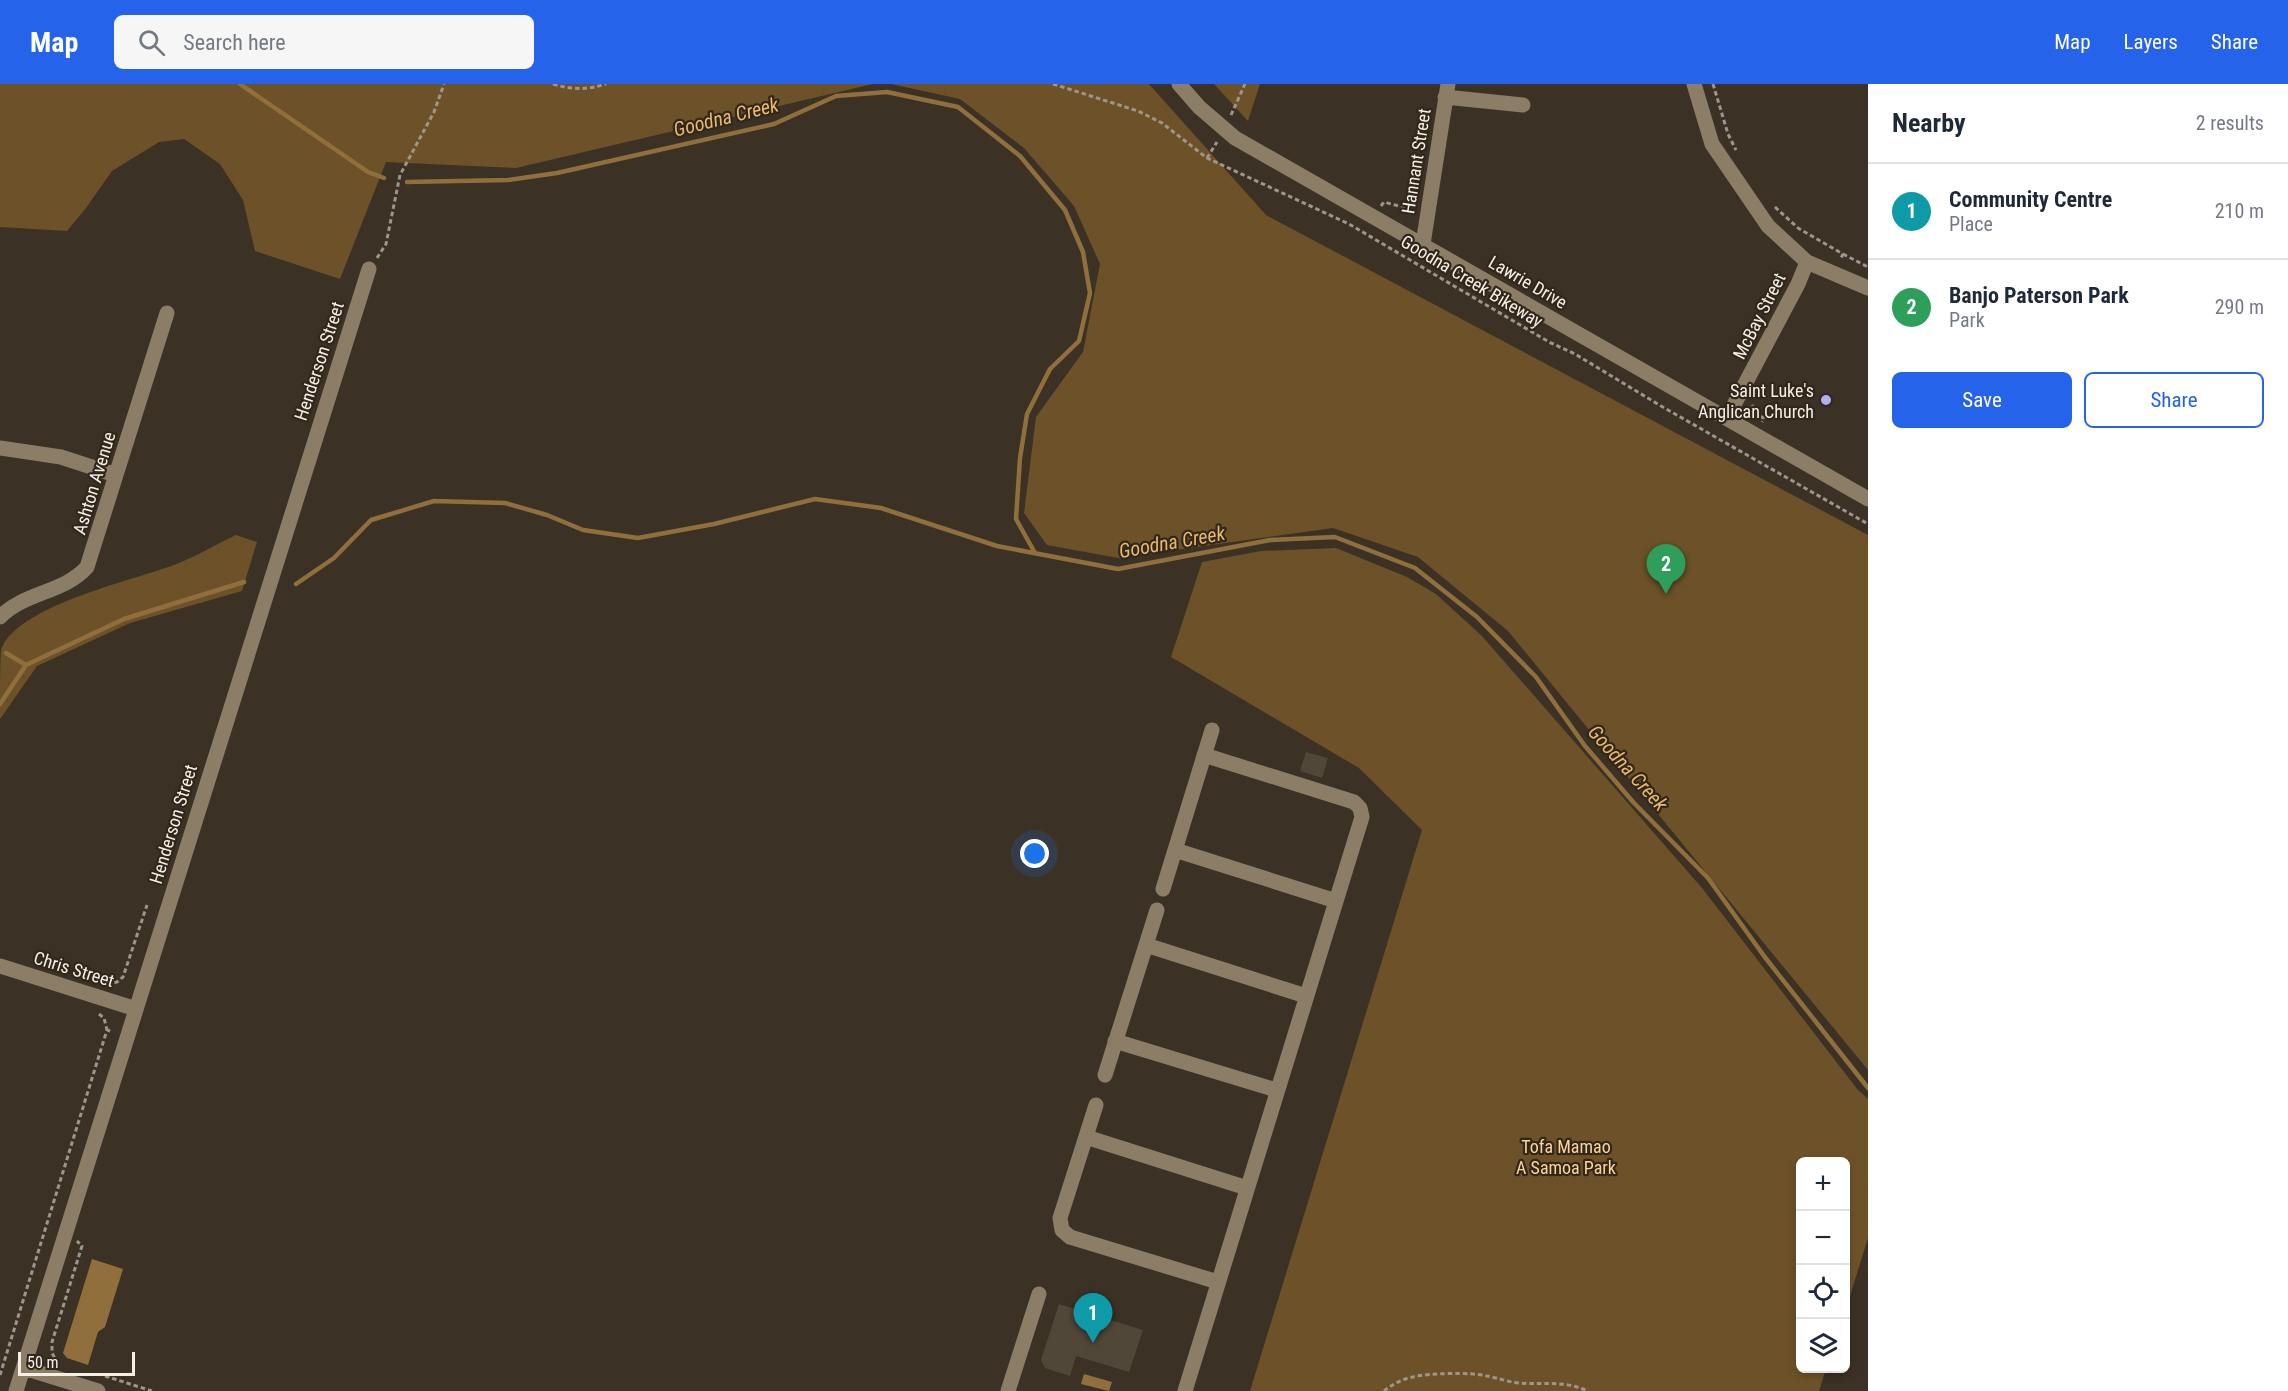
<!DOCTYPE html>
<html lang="en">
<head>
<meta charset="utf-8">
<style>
	:root { --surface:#fff; --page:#f6f6f7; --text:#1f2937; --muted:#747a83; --line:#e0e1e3; --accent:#2563eb }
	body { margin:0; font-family:"Roboto Condensed",sans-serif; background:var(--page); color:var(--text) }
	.controls { position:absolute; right:18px; bottom:18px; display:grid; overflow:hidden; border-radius:9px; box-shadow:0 3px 9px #0003 }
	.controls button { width:54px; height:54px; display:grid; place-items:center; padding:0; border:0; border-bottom:2px solid var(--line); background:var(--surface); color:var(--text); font:30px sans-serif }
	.scale { position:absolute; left:18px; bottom:15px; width:117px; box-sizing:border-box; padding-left:6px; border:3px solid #f5efe6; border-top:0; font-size:16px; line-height:21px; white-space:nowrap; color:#f5efe6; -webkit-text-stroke:4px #31271b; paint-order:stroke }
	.you { position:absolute; left:1035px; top:770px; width:21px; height:21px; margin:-15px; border:4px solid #fff; border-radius:50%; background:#1a73e8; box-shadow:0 0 0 9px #1a73e833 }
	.badge { display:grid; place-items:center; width:39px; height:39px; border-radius:50%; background:var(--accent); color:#fff; font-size:20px; font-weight:700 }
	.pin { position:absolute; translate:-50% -50px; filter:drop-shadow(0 2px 3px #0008) }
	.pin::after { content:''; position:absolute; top:32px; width:21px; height:18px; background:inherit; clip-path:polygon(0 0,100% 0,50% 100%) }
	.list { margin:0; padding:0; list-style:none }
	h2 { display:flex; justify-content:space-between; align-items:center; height:78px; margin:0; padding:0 24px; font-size:26px }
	h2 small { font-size:20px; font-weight:400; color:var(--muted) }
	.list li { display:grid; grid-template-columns:39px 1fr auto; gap:18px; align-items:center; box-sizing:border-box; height:96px; padding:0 24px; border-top:2px solid var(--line) }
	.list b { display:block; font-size:22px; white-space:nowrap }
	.list p { margin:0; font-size:20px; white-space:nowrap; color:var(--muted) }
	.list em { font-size:20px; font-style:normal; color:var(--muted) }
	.actions { display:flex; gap:12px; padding:18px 24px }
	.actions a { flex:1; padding:14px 0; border:2px solid var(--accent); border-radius:9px; text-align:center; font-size:21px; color:var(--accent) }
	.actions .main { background:var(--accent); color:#fff }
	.icon { flex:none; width:33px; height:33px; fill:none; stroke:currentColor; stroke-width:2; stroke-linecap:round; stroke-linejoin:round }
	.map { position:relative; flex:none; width:1868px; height:1307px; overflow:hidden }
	header { display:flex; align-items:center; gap:36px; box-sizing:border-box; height:84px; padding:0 30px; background:var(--accent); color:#fff }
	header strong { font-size:28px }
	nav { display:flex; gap:33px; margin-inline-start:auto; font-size:21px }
	.search { width:420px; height:54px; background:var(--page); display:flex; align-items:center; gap:15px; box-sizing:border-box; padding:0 21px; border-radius:9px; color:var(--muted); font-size:22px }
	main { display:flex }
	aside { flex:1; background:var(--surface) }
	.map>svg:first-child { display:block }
</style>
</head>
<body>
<header>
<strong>Map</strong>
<div class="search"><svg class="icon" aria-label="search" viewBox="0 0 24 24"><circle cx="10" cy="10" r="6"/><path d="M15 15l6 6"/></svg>Search here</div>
<nav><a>Map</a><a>Layers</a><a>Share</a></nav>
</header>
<main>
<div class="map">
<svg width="1868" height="1307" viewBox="0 0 1868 1307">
	<rect width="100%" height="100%" fill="#3b3124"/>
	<path fill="#6d5229" d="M0,0H873L516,84L386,78L340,195L255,167L243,116L220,80L184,55L159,58L112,87L86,124L67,147L0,143Z
		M891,0H1149L1266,131L1868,451V986L1508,547L1418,473L1333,444L1118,474L1047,461L1024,429L1036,333L1083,268L1100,180L1074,122L1024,64L960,15Z
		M1214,0H1260L1248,37Z
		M236,451L257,458L242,507L130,539L37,582L0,635C0,622 0,576 1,566C16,522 131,497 174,481C195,473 215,461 236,451Z
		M1336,464L1407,493L1436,510L1482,552L1702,804L1858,1006L1868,1015V1154L1846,1225V1078H1800V1284L1826,1285L1819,1307H1250L1422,746L1359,684L1171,573L1202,478L1261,467Z"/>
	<path fill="#916f3c" d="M92,1175L123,1185L105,1243L98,1248L88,1281L67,1274L63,1269Z
		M1084,1290L1112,1298L1109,1307L1081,1300Z"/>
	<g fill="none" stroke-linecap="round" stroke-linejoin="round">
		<path stroke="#916f3c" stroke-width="4.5" d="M240,0L368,88L384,94
			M407,98L508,96L557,89L774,40L836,12L887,8L958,23L1020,72L1065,126L1083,168L1090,209L1079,257L1050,285L1027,330L1020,374L1016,435L1035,469
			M296,500L334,474L371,436L434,417L505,419L547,431L583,446L638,454L714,440L815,415L881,424L997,462L1118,485L1270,456L1335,453L1415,484L1477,533L1536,593L1585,662L1634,719L1708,794L1764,872L1868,1004
			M6,569L26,581
			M0,620L26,581L124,535L244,498"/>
	</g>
	<path fill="#514739" d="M1306,668L1328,674L1322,694L1300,687Z
		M1059,1220L1143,1246L1129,1288L1076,1272L1070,1292L1045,1284L1041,1276Z"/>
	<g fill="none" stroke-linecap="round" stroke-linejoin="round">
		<path stroke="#9e968c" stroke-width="3" stroke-dasharray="4.5 3" stroke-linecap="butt" d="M553,0C572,6 587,6 606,0
			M1053,0L1138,27L1162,39L1207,74L1349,140L1549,258L1575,270L1661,322L1868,440
			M1713,0L1728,50L1736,66
			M1231,31L1245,0
			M1207,74L1217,58
			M1381,122L1384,118L1406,124L1411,121L1414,111
			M1775,123L1798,144L1843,170L1840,176
			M1843,170L1868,183
			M377,174L386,160L400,91L434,28L444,0
			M1752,321L1757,331L1764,334L1762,338
			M107,900L117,898L123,893L147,821
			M99,930L104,934L107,946
			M58,1280L52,1269V1258L82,1162L77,1157
			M0,1291L107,946L113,948
			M105,1292L152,1307
			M1384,1307C1393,1300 1402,1295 1413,1293C1427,1289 1473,1288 1487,1292C1498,1294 1508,1298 1519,1299C1543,1301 1565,1296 1587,1307"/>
		<path stroke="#8c7d67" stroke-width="15" d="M1179,0L1199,23L1235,54L1868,415
			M1694,0L1712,60L1768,142L1807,178L1868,204
			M1445,13L1523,21
			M1423,160L1448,0
			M1727,334L1798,200L1807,178
			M0,364L61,373L116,391
			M0,533C24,508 64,509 87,483L167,229
			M1175,766L1336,817
			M1163,805L1212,646
			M1146,861L1306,912
			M0,882L136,925
			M1115,957L1276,1006
			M1105,991L1157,826
			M1096,1021L1060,1134L1062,1146L1070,1153L1218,1198
			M1086,1053L1247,1104
			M24,1284L98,1307
			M16,1307L369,185
			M1008,1307L1039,1210
			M1185,1307L1362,733L1360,724L1354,718L1204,671"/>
	</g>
	<circle fill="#b1adfa" stroke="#31271b" stroke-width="2" cx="1826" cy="316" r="6"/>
	<g text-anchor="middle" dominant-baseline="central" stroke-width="4.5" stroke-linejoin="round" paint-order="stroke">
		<g font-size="18" fill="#f5efe6" stroke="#31271b">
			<text transform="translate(1416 77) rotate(-81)">Hannant Street</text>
			<text transform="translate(1472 197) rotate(31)">Goodna Creek Bikeway</text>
			<text transform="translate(1528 198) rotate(30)">Lawrie Drive</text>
			<text transform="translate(1759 232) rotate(-63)">McBay Street</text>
			<text transform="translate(319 277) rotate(-72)">Henderson Street</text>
			<text transform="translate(94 399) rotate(-73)">Ashton Avenue</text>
			<text transform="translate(173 740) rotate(-73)">Henderson Street</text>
			<text transform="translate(74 885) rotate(17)">Chris Street</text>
		</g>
		<g font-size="18" fill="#f5efe6" stroke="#31271b" text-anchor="end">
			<text x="1814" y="306">Saint Luke's<tspan x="1814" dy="21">Anglican Church</tspan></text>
		</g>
		<g font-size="18" fill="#fcd398" stroke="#31271b">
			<text x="1566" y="1062">Tofa Mamao<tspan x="1566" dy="21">A Samoa Park</tspan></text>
		</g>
		<g font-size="20" font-style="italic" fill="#ebb86c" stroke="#31271b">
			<text transform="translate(726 33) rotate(-14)">Goodna Creek</text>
			<text transform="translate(1172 458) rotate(-10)">Goodna Creek</text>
			<text transform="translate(1628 684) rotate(48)">Goodna Creek</text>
		</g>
	</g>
</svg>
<div class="controls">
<button>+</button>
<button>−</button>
<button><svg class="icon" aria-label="locate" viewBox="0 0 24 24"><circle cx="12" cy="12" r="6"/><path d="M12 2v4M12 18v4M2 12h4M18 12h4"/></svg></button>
<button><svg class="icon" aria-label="layers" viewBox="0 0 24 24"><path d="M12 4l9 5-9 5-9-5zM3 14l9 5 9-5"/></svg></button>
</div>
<div class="scale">50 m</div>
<div class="you"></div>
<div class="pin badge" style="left:1093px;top:1259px;background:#0f9aa8">1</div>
<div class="pin badge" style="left:1666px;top:510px;background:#2e9e5b">2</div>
</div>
<aside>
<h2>Nearby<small>2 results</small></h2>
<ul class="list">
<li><span class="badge" style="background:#0f9aa8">1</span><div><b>Community Centre</b><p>Place</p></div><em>210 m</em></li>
<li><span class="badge" style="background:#2e9e5b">2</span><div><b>Banjo Paterson Park</b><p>Park</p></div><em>290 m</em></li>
</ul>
<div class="actions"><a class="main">Save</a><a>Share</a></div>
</aside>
</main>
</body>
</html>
